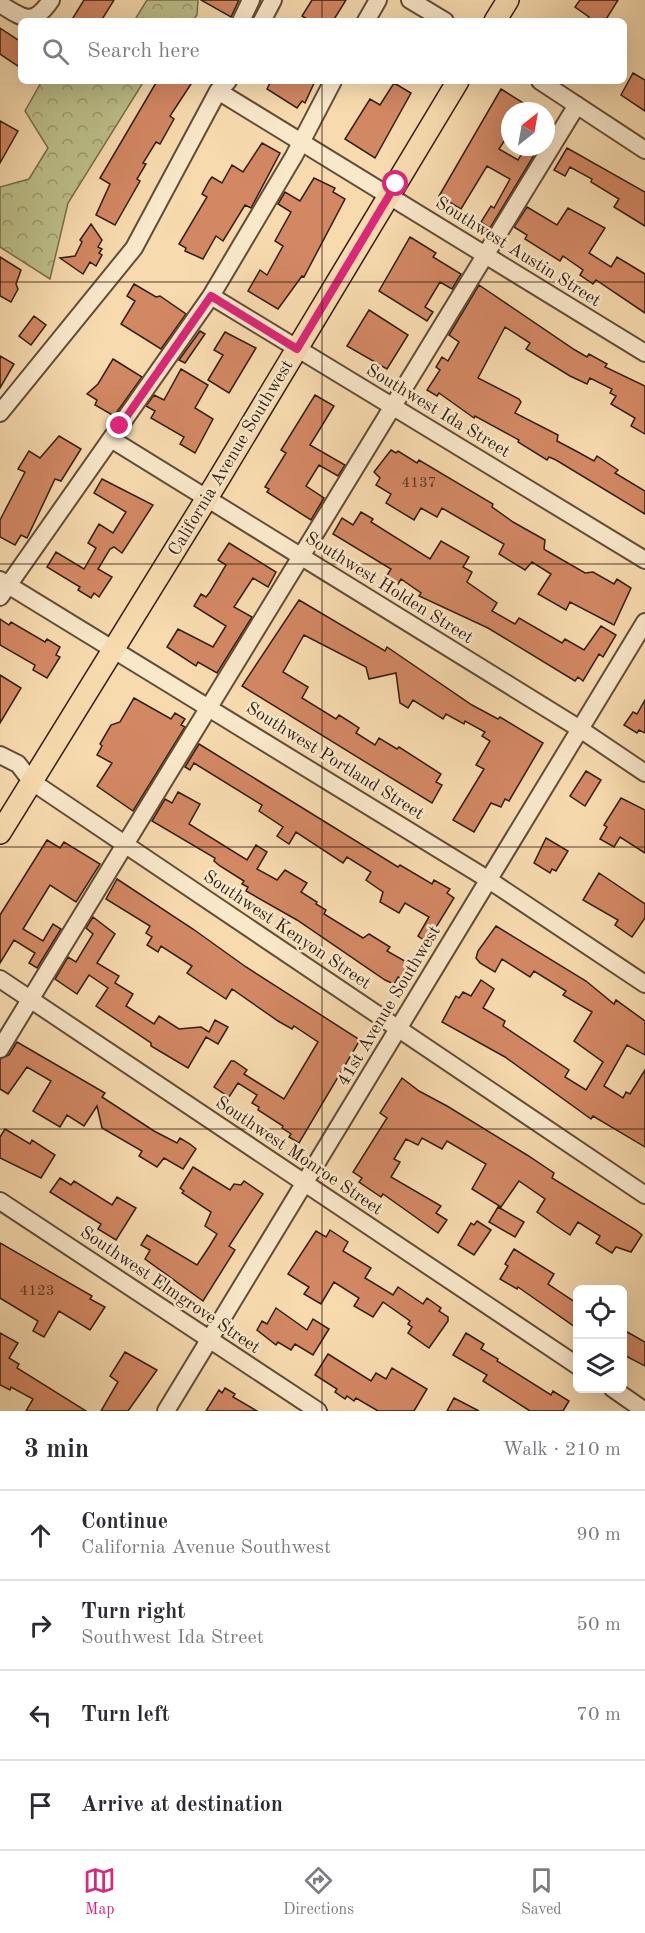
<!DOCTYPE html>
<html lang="en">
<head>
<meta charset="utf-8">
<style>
	:root { --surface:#fff; --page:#f2f2f3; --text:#2b2b33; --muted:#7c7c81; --line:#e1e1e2; --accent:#db2777 }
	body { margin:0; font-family:"Old Standard TT",serif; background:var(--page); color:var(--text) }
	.controls { position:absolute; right:18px; bottom:18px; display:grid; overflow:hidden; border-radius:9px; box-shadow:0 6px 24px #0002 }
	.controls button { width:54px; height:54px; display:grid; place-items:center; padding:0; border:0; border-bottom:2px solid var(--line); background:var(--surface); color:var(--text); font:30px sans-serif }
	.compass { position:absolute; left:501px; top:102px; width:54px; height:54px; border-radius:50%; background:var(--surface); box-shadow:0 6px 24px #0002; rotate:31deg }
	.stop { position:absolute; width:18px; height:18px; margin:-14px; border:4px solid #db2777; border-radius:50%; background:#fff }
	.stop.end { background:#db2777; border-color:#fff; box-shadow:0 2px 6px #0008 }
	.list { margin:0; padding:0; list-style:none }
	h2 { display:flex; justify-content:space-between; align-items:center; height:78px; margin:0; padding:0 24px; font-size:26px }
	h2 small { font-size:20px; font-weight:400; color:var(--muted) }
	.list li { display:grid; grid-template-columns:39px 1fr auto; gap:18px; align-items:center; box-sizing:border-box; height:90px; padding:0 24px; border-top:2px solid var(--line) }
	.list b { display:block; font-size:22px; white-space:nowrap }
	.list p { margin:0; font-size:20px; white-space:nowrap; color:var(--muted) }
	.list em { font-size:20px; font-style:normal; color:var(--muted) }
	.icon { flex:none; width:33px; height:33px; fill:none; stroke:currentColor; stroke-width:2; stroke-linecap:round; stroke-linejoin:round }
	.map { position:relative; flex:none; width:645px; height:1411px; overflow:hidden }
	.search { position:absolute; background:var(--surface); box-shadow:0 6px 24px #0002; left:18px; right:18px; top:18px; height:66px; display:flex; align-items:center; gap:15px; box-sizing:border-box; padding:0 21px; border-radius:9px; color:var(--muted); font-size:22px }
	.sheet { height:438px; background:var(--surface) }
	nav { display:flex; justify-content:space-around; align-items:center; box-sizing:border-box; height:84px; border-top:2px solid var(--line); background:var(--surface); font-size:16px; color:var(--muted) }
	nav a { display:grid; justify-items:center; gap:3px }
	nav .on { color:var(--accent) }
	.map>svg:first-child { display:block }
</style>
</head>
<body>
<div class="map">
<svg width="645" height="1411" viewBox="0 0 645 1411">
	<defs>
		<pattern id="forest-crowns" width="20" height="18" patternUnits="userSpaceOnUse" patternTransform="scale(1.5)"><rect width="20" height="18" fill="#bdc08b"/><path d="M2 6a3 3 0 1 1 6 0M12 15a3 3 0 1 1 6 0" fill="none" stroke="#9a9b70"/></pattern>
	</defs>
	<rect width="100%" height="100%" fill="#f7dbaf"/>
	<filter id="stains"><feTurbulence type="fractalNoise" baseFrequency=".00333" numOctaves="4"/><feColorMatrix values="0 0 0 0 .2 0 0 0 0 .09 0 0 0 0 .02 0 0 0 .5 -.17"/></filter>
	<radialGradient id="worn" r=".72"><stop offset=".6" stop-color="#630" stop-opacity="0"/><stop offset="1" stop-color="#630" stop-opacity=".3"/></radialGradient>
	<path fill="url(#forest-crowns)" stroke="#786f4c" stroke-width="1.5" d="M147,0H198L197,15L192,21H134Z
		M42,81H144L68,203L50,279L0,247V187L29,179L48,148L25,111Z"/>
	<path fill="#d38864" stroke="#321e0d" stroke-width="1.5" d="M84,0H114L101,21H71Z
		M201,0H239L231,17Z
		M312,0H346L333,21H310L302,16Z
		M580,0H618L605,21H586L589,17L575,7Z
		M0,28L21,42V68L0,54Z
		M633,73L645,80V111L621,95Z
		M157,81H193L170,116L174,119L160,144L156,142L143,163L146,164L137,179L140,181L115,225L96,215L110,184L100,178Z
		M271,81H315L305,103L302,101L297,108L267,89Z
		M394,83L411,93L375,158L345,139L370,99L380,105Z
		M501,89L536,111H510V132L499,149L518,160L526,147L536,152L490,228L481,222L491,206L494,208L510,179L487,166L461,209L439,196Z
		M0,121L18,131L0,163Z
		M262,143L280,153L251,208L245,205L223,241L216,236L203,259L185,251L186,248L179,244L207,197L202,194L209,181L212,177L222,183L232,165L243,172Z
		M567,148L645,192V226L614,207L619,199L591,182L592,179L570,167L565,176L554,170Z
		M314,178L335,188L333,192L345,199L304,277L302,276L278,309L248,291L260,270L267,275L283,246L275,241L291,212L278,204L285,192L300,201Z
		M527,207L557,225L568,208L605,228L589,253L611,267L617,257L645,274V313L596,280L593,284L580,275L583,270L563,256L560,261L525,239L527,235L514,227Z
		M91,224L102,240L98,247L102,249L99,253L102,255L96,266L90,262L83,274L60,258L75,256L82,242L80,240Z
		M410,237L436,253L433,257L461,274L452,289L440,282L425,307L433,312L427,321L379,291Z
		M0,257L21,270L16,284L18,289L11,302L0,296Z
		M134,284L156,297L160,296L186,314L161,349L121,324L135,301L127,296Z
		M479,285L575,350L587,357L589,354L607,364L605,367L645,386V434L631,426L635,418L611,404L616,396L610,393L612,389L590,378L587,384L570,376L526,349L530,343L505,327L478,378L519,399L521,402L515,413L558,435L557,441L576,451L594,461L597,456L618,470L615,473L645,491V514L556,460L549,457L547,460L518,442L519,440L475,416L474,418L439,393L437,396L427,390L440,370L436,367L442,357L448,361L459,342L449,335Z
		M369,310L408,335L387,369L347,346Z
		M34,316L46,325L31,345L19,336Z
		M200,331L205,334L185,363L179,360Z
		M225,332L256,348L229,393L208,380L223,355L214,350Z
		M0,356L14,364L0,388Z
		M113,359L142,377L114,416L95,405L97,400L87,394L98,384Z
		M181,369L208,385L195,408L213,419L195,453L180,444L184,437L151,418L155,411L146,406L154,395L164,400Z
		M315,395L334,406L310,445L345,465L338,476L319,465L306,486L324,498L311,520L267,492L269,489L265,487L286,453L281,450Z
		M59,436L81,449L61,481L55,479L27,538L21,535L15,545L0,537V520L25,472L18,469L29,451L40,458Z
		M391,450L396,453L398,451L417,463L419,460L493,504L492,507L513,522L545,540L544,549L547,551L585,573L593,572L614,584L617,579L631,588L614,625L570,602L566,610L538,594L551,574L532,562L525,570L499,554L504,544L442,508L437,517L421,508L414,520L386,503L391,494L376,485L380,478L374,472Z
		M102,479L153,505L122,553L114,547L110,549L98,569L112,577L99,597L94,593L91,598L78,590L80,587L47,567L56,552L84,569L96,548L88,543L99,524L113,533L126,512L94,493Z
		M361,512L373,519L371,522L430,559L441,541L469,557L463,567L472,572L467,582L497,603L492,611L515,624L519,618L562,643L565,639L584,650L601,626L616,635L603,657L599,654L583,681L578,677L575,681L488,628L419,596L421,593L401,579L398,584L386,577L391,569L333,534L342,518L353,525Z
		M229,543L276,572L268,587L253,578L234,607L252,617L217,673L198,662L196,666L167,647L178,629L213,647L226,626L194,606L201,594L206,597L210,592L226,565L218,560Z
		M299,600L385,651L387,647L472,705L498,719L500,717L543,743L509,801L505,799L501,807L491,803L474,832L453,820L484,769L476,765L490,741L482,736L485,732L465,721L464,724L446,714L443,719L413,700L408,708L400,703L396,673L369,679L366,667L304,635L283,672L308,687L302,698L336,719L339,715L350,722L359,728L356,733L375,745L379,738L397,749L399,747L441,774L436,782L442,785L432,803L242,686Z
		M0,619L9,625L11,622L45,642L47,639L60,647L56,655L60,657L47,678L33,670L35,665L0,645Z
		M0,675L21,688L0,723Z
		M134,698L171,719L175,713L185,719L181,725L185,727L133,811L97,786L112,763L97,755L102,746L100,744L111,725L120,722Z
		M645,700V733L639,730L637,733L624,725L633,712L637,714Z
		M199,744L398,867L400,865L432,884L434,880L450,889L447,893L454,898L427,942L418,936L429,917L405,903L399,913L380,902L383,892L366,880L371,872L347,857L343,863L296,832L289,844L277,836L283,827L259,811L262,805L194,763L190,770L185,767Z
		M586,771L601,780L585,806L570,796Z
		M178,792L200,804L189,824L247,860L256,845L267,852L257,869L277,880L285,870L307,883L301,892L317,902L316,904L326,910L324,914L363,938L369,934L390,947L387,951L410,964L402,979L398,977L394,984L385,980L297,920L246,891L248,887L242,884L244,881L220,866L214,861L215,858L152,821L165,799L172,803Z
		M621,798L645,810V853L620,837L614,847L600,839L607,827L604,825Z
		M546,838L568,851L556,871L552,869L550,873L534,863Z
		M47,840L60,848L64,842L100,864L76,902L50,885L23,929L43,941L53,924L61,929L37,968L29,963L35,953L14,940L0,963V915Z
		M599,873L645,904V918L632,937L615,925L618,920L583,900Z
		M117,879L193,929L246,967L360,1040L299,1143L289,1137L291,1134L282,1128L283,1126L258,1110L259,1107L252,1103L257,1095L238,1083L229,1097L214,1087L231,1061H234L247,1070L244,1074L284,1099L318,1042L294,1026L292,1029L278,1021L232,989L226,999L187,973L192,966L161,946L158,952L147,945L152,937L146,933L150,926L106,899Z
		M93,917L115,934L97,963L119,976L115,983L133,994L126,1006L154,1024L159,1016L179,1029L201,1027L209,1032L215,1020L228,1027L218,1044L206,1037L188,1068L151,1046V1043L96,1006L108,988L89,975L77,994L55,979L68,957L76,962L93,934L86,928Z
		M496,926L586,981L614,1004L616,1000L645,1021V1055L627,1045L604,1086L623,1098L626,1092L630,1094L645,1070V1147L593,1116L591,1119L505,1057L442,1022L456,996L459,998L463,992L471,996L481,980L494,989L483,1008L505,1021L503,1026L569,1070L565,1077L586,1090L603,1062L574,1041L592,1012L563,995L566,991L534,971L530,977L502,959L495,972L480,963L476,958L478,951Z
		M17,1042L105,1093L102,1097L154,1131L177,1143L180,1138L190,1144L196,1149L183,1169L164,1158L157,1167L139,1156L142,1151L102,1128L97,1106L84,1126L67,1115L60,1127L33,1111L51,1081L27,1067L8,1094L0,1089V1059L9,1055Z
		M402,1078L419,1091L447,1106L527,1155L554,1173L552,1178L636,1230L642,1235L631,1252L616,1247L612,1253L596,1243L600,1236L578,1222L570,1235L555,1225L537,1212L545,1199L519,1181L501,1207L472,1189L486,1164L447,1141L442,1149L422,1138L418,1145L406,1139L394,1159L400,1162L391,1177L441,1206L436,1213L447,1220L438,1233L383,1194L381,1197L359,1182L362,1178L353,1172L387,1118L380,1113Z
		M5,1129L30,1144L32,1140L55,1155L41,1178L0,1158V1137Z
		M193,1167L230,1190L234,1184L241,1185L244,1181L263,1194L229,1246L235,1250L203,1301L145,1259L150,1250L141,1245L147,1235L197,1265L209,1247L217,1234L205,1226L211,1212L182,1193L184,1191L180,1188Z
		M60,1178L71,1185L74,1181L112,1205L117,1197L136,1208L116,1240L98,1229L101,1224L50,1192Z
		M498,1207L524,1222L515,1237L489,1222Z
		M477,1221L491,1230L474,1255L458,1245L471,1223L474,1225Z
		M330,1230L348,1242L343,1251L371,1268L365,1278L393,1295L398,1287L423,1304L427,1298L441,1308L439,1311L448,1317V1321L429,1348L408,1333L412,1327L408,1324L410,1321L383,1302L373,1317L354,1306L359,1298L334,1282L321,1304L304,1294L309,1287L288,1274L316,1231L326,1237Z
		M0,1243L92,1296L90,1299L105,1307L90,1330L59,1311L44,1337L33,1331L38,1321L0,1298Z
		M514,1249L554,1274L548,1284L575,1302L578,1299V1329L518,1287L517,1289L500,1279L508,1266L505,1264Z
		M276,1308L307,1330L313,1319L329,1329L313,1355L295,1344L291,1350L278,1342L276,1345L257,1330L262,1321L267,1324Z
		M622,1329L645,1342V1366L622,1354Z
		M0,1333L18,1343L9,1358L19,1364L17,1368L86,1411H26L33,1399L11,1387L10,1390L0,1385Z
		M466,1333L484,1344L481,1349L498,1359L497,1361L551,1395L553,1391L569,1401L563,1411H530L483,1381L487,1375L453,1355Z
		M125,1352L157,1370L128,1411H101L118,1382L110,1376Z
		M328,1354L371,1381L376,1373L386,1379L392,1368L427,1389L414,1411H378L356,1398L354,1401L347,1396L345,1399L335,1392L337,1389L315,1375Z
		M225,1388L235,1394L233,1397L257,1411H206L219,1390L222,1393Z
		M454,1398L479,1411H447Z"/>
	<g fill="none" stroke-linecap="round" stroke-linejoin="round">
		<g stroke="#634d36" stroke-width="20">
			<path id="minor" d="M410,0L445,21
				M0,4C24,19 33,27 51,0
				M241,21L251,0
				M262,21L273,0
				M366,21L378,0
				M540,81L645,150
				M218,91L645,353
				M211,296L645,560
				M0,413L134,248L218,91L228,81
				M111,439L580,729L645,773
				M0,580L489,880L645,984
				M0,597L211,296L294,156L333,81
				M0,755L18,764L31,781L645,1195
				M0,979L578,1366
				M0,1049L577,105
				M0,1201L318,1411
				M612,1388L645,1411
				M166,1411L645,622"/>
		</g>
		<g stroke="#321e0d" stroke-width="24">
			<path id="major" d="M495,21L508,0
				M0,833L215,485L458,81"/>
		</g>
		<use href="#minor" stroke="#fae8cb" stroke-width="16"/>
		<use href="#major" stroke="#f7dbaf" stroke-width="21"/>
	</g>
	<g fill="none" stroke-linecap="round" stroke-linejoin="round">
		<path stroke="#db2777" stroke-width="8" d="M120,426L211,296L297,349L396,184"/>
	</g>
	<path fill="none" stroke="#321e0d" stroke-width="1.5" stroke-opacity="0.55" d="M322,0V21M322,81V1411M0,282H645M0,564H645M0,847H645M0,1129H645"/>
	<g text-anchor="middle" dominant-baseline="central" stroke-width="5" stroke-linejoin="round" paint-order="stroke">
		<g font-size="15" fill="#5a3823">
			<text x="419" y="483">4137</text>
			<text x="37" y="1291">4123</text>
		</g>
		<g font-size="18" fill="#321e0d" stroke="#fae8cb">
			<text transform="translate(518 252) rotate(32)">Southwest Austin Street</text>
			<text transform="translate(438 411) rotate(31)">Southwest Ida Street</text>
			<text transform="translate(231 458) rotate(-59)">California Avenue Southwest</text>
			<text transform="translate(389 588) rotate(32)">Southwest Holden Street</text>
			<text transform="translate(335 761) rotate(32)">Southwest Portland Street</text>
			<text transform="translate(287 930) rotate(34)">Southwest Kenyon Street</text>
			<text transform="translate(389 1006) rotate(-59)">41st Avenue Southwest</text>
			<text transform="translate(299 1156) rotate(34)">Southwest Monroe Street</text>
			<text transform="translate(170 1290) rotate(34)">Southwest Elmgrove Street</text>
		</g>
	</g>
	<rect width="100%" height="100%" filter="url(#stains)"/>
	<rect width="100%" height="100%" fill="url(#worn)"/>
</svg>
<div class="controls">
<button><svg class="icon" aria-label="locate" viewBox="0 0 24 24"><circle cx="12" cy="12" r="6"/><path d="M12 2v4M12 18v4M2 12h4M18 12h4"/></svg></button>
<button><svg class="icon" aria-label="layers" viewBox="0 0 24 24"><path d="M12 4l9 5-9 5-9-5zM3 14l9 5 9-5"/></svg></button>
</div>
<svg class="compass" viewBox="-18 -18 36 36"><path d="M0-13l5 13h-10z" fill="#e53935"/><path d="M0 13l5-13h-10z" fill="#7c7c81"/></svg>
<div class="stop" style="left:396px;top:184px"></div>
<div class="stop end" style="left:120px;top:426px"></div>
<div class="search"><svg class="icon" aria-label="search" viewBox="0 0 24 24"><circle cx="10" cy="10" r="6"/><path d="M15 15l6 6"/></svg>Search here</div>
</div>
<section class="sheet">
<h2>3 min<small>Walk · 210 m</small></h2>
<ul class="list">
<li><svg class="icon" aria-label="ahead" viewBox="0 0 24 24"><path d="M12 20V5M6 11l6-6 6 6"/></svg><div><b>Continue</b><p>California Avenue Southwest</p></div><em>90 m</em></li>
<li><svg class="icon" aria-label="right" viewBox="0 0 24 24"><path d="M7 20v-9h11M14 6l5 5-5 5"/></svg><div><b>Turn right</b><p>Southwest Ida Street</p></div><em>50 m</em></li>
<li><svg class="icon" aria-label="left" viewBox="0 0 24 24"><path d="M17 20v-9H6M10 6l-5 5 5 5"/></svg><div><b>Turn left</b></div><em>70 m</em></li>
<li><svg class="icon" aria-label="arrive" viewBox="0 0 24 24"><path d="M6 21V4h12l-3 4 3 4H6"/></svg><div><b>Arrive at destination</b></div></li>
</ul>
</section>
<nav>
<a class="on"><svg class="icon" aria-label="map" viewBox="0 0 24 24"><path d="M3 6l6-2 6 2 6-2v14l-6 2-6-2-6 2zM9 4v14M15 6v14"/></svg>Map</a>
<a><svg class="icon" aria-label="directions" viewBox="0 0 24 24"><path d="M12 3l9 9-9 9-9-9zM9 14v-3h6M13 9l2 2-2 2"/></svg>Directions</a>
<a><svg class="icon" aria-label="saved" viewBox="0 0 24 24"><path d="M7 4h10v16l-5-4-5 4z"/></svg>Saved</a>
</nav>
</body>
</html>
